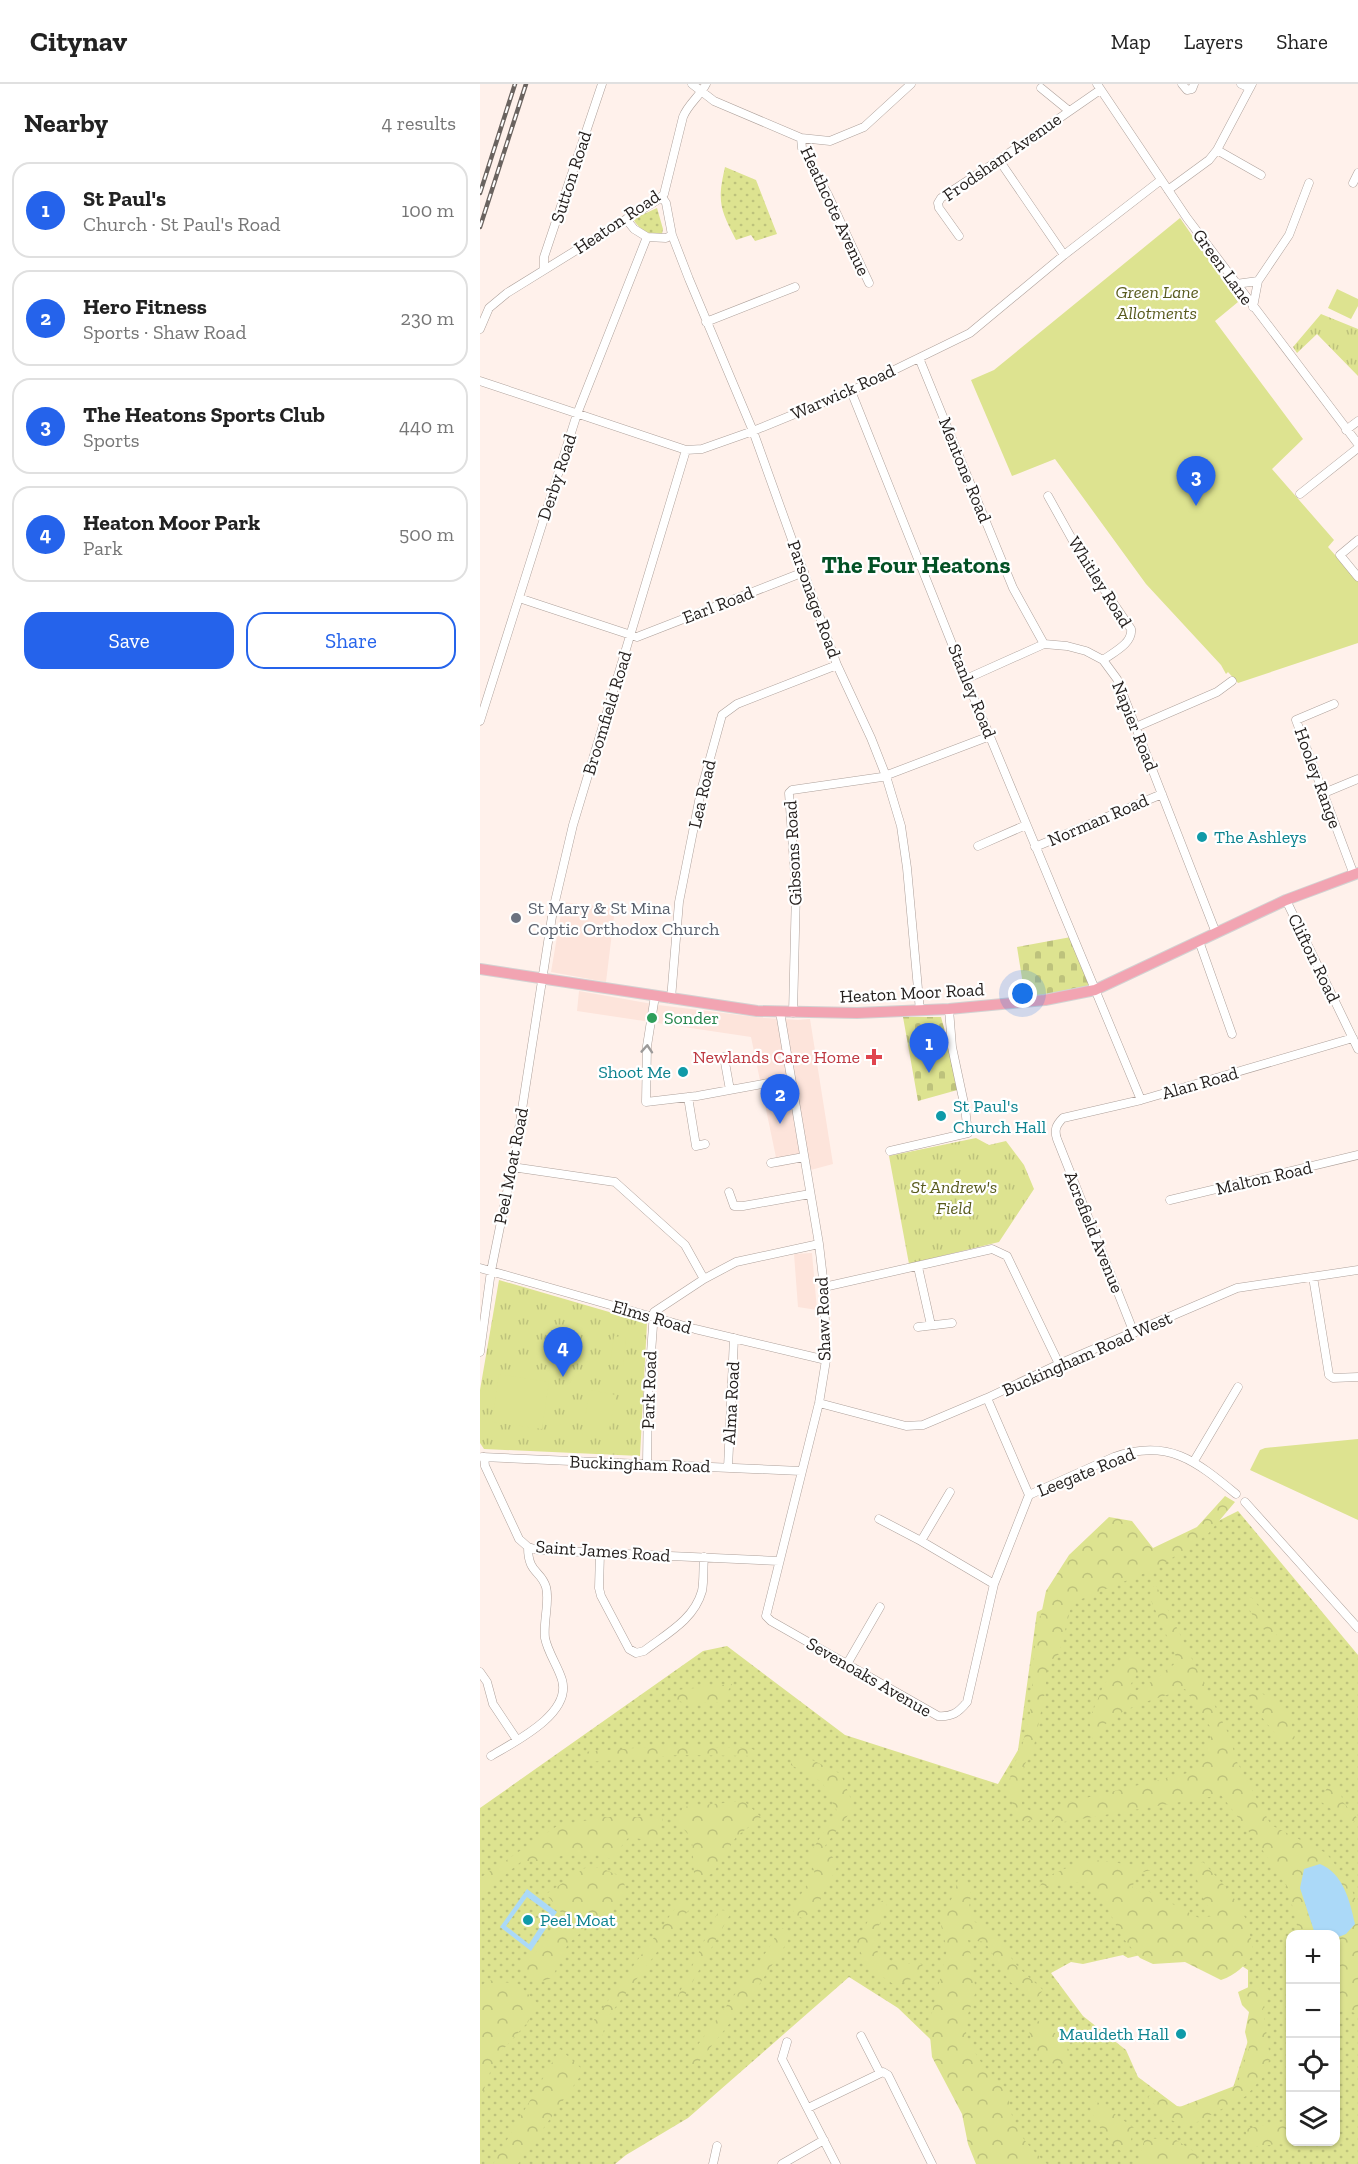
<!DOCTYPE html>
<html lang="en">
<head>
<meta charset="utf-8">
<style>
	:root { --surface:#fff; --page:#f6f6f6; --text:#222; --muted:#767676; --line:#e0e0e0; --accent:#2563eb }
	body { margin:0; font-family:"Zilla Slab",serif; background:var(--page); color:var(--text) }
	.controls { position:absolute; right:18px; bottom:18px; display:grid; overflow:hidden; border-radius:12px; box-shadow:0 2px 4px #0004 }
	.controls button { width:54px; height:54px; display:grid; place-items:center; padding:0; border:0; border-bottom:2px solid var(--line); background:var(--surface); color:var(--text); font:30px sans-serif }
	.you { position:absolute; left:543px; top:910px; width:21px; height:21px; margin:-15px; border:4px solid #fff; border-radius:50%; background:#1a73e8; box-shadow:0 0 0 9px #1a73e833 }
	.badge { display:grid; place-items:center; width:39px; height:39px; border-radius:50%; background:var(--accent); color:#fff; font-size:20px; font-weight:700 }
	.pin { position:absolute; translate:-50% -50px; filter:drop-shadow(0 2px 3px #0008) }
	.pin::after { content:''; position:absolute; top:32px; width:21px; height:18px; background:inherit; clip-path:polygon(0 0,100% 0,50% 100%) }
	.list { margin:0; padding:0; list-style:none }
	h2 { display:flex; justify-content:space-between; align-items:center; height:78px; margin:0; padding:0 24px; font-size:26px }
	h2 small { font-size:20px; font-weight:400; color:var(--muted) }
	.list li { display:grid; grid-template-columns:39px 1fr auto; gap:18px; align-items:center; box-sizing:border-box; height:96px; margin:0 12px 12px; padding:0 12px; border:2px solid var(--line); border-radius:18px }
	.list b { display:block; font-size:22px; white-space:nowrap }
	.list p { margin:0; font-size:20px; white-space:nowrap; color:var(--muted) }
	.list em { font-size:20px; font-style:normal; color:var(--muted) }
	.actions { display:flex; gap:12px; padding:18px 24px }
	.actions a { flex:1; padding:14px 0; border:2px solid var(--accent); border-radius:18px; text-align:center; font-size:21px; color:var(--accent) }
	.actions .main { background:var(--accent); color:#fff }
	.icon { flex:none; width:33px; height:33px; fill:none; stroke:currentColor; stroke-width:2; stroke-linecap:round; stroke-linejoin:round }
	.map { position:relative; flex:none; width:878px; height:2080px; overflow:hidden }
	header { display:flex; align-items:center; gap:36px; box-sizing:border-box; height:84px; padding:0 30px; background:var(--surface); border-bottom:2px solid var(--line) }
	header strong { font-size:28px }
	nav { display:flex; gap:33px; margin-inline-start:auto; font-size:21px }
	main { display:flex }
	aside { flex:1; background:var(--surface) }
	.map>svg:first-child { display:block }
</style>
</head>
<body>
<header>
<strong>Citynav</strong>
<nav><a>Map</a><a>Layers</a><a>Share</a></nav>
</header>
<main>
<aside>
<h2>Nearby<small>4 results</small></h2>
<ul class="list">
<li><span class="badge">1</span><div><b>St Paul's</b><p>Church · St Paul's Road</p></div><em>100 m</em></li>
<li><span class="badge">2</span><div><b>Hero Fitness</b><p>Sports · Shaw Road</p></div><em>230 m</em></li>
<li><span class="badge">3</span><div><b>The Heatons Sports Club</b><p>Sports</p></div><em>440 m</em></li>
<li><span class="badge">4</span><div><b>Heaton Moor Park</b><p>Park</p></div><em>500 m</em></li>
</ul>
<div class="actions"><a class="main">Save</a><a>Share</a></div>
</aside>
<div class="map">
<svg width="878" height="2080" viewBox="0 0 878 2080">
	<defs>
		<pattern id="grass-dots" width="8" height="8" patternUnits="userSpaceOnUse" patternTransform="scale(1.5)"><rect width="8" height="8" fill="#dde390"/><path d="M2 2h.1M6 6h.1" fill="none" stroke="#bdc27c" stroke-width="1.8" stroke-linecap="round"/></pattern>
		<pattern id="forest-crowns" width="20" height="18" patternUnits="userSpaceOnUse" patternTransform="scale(1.5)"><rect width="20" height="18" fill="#dde390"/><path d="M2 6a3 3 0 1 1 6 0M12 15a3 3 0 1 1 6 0" fill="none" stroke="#bdc27c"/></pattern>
		<pattern id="cemetery-stones" width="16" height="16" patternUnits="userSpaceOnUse" patternTransform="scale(1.5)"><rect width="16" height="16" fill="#dde390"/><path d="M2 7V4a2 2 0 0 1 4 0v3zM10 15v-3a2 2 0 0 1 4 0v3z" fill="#bdc27c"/></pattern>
		<pattern id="park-tufts" width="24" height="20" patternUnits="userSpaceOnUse" patternTransform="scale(1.5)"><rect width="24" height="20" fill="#dde390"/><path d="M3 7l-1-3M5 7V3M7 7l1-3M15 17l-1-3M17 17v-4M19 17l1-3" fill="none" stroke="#bdc27c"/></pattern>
	</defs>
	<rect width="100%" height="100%" fill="#fff1eb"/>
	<path fill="#fde4db" d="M83,818L135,824L126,898L71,888Z
		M99,907L178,921L285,934L318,936L330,935L353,1080L327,1087L325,1077L298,1083L271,953L97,927Z
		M332,1169L335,1203L337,1226L318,1223L314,1170Z"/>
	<path fill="url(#grass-dots)" fill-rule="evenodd" d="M245,83L276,96L297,150L275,157L271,151L256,156C240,125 237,118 245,83Z
		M177,124L183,145L182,150C169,152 160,146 153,135Z
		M758,1427L878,1571V2080H524L475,1979L418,1924L369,1893L208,2034L146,2071L135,2080H0V1724L223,1567L247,1562L365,1651L518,1700L538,1666L557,1528ZM810,1850H856V2058H810ZM673,1868L756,1878L768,1886V1909L773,1941L752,2007L709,2024L697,2022L658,1993L646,1966L603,1932L571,1889L591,1878L603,1880L643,1871L648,1874Z"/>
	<path fill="url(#forest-crowns)" d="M745,1412L755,1418L728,1450L677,1484L592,1519L579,1570L568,1579L565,1608L554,1662L544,1682L540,1700L542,1722L551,1727L563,1726L561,1734L550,1736L542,1742L536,1733L529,1707L531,1686L541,1667L550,1629L555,1560L566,1507L589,1471L629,1433L652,1437L673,1464L717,1443Z
		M675,1499L749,1651L757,1678L791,1741L846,1769L869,1798L878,1822V1930L859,1924L856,1919V1854L866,1850L820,1804L835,1850H819L808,1804L779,1761L741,1711L572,1740L581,1720L720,1686L733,1647L705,1605C669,1618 635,1622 613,1655L609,1636L624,1600L654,1567L661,1583L642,1615L676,1595L698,1577L669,1512Z
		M762,1512L772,1514L793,1541L799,1557L778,1541Z
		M252,1600L241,1619C225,1616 212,1624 197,1616V1606Z
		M780,1608L808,1627L815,1655L801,1657L776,1626L768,1609Z
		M181,1662L270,1664L276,1667L277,1672L198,1671L109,1678L103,1668Z
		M317,1673L328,1674L361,1690L374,1723L345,1762L358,1781L335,1826L322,1834L315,1831L312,1823L335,1790L329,1771L357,1727L342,1698L311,1681V1676Z
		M859,1702L863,1718L877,1734L872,1740L840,1717L847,1704Z
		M264,1717L281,1733L256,1753L234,1788L220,1797L214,1790L212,1755L197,1737L203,1723Z
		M125,1733H183L178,1758L149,1753L131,1775L112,1769L99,1772L91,1769L65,1777H42L0,1811V1794L77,1742Z
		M607,1775L677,1784L657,1790L652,1804L668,1807L719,1834L733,1832L720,1808L714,1782L723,1778L751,1809L767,1837L774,1870C764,1882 756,1891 741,1896L705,1878L673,1880L660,1874L642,1853L622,1813L600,1798L559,1803L566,1793Z
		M105,1784H121L142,1793L147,1808L88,1860L72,1894C56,1900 47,1898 40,1881L59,1865L84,1832L66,1810Z
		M479,1791L486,1793L491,1810L489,1824L492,1837C516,1844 521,1860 535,1879C543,1889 554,1897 563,1906L555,1917L530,1898L505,1858L488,1856L496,1907L485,1939L487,1956L506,1986L528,2006C530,2042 542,2056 567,2080H496L488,2060L482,2030L452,1973L449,1941L467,1866L460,1837L475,1808Z
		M406,1814L407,1823L394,1853L399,1873L421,1880H442L440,1891L416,1902L387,1882L376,1858L397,1821Z
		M202,1815L211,1823L128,1933L122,1952L111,1940Z
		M239,1826L252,1827L203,1915L196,1916Z
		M300,1844L304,1845L308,1857L273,1910L214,1984L206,1977L289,1864Z
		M8,1896L38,1900L57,1919L48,1938L15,1974L0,2017V1903Z
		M773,1901L782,1902L789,1906L783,1925L790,1974L783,1993L766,2012L708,2043L686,2034L668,2013L677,2007L697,2024L757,2001L769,1964L765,1948L769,1928L762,1921L758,1908Z
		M558,1937L569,1942L589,1966V1980L565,1979L552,1966L549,1945Z
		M80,1965L104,1987L38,2080H13Z
		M607,2013L621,2020L654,2044L647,2072C626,2055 614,2040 607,2013Z
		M810,2036V2058H843L822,2063L798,2060L770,2063L765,2045Z
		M665,2054L696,2056L718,2070L716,2080H657Z"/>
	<path fill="url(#cemetery-stones)" d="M591,853L610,904L566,913H545L537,863Z
		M423,933H461L481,1005L438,1017Z"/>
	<path fill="url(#park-tufts)" d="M841,230L878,245V292L837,250L817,269L813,263Z
		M496,1054L509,1061L526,1057L544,1081L554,1105L519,1158L429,1180L409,1072Z
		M19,1196L167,1239L160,1372L4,1365L0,1359V1306Z"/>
	<path fill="#dde390" d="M700,134L758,218L735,237L823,355L792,385L854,456L848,463L878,497V559L758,599L748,588L746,590L741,581L666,500L575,375L532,392L491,296L514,286Z
		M857,205L878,215V222L871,235L848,224Z
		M134,1252L146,1254L143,1282L130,1280Z
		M19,1290L69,1298L62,1345L12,1338Z
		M110,1306L136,1311L127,1356L102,1351Z
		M878,1355V1436L770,1386L780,1366L785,1364Z"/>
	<path fill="#abd9f8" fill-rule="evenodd" d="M840,1780C863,1789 870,1817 875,1840L866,1850L856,1854V1850H835L820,1804L824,1785Z
		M47,1805L77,1828L51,1867L20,1843ZM47,1813L69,1829L49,1860L26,1842Z"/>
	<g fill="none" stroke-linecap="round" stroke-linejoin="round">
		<g stroke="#aea19b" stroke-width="9">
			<path id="minor" d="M212,0L234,17L321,54L350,57L384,43L431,0
				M617,0L707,134L878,360
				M702,0L707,6L712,5L714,0
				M761,0L770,4
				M561,4L588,26
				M321,54L322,64L348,111L389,199
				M737,66L781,91
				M519,76L584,171
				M873,99L878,89
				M688,106L729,76L737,66L772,0
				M182,113L186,119L192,151L209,195L273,347L357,581L391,654L406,692L421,742L427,784L440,927
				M479,152L459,124L458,119L461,114L519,76L620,6
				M167,153L186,154L192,151
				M64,186V173L122,0
				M756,200L778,197
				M773,223L778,197L809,151L829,99
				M226,238L315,203
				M0,245L9,224L27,209L179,115L184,110L203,33C208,20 220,12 226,0
				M439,274L533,504L564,560
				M0,297L206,366L222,365L273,347L371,307L490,249L584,171L681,96
				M371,307L486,595L661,1016
				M866,346L878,337
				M820,410L878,364
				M568,412L602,473L651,545C653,559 634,568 623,576
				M878,456L860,471L878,493
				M39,514L157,553L324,488
				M486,595L564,560L587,562L606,567L623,576L637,595L736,849
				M854,620L816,636L874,791
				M0,637L97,330L167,153L154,145L146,135
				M656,643L737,608L752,597
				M844,709L878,695
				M498,762L546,741
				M555,763L682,710
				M806,816L878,965
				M719,857L752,950
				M175,912L167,962L166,1018L217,1012L310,995
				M191,915L199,818L221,707L242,631L257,620L357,581
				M300,928L339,1160L344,1203L346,1276L339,1319L286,1532L291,1537L458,1632C472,1633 478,1629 487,1618L514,1500L549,1411L507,1314
				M313,929L316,807L309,709L312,706L402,693L510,652
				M244,973L250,1006
				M208,1013L216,1062L225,1060
				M410,1067L488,1049L485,1024L472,963L469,925
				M291,1079L324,1073
				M32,1083L135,1098L205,1161L224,1195
				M249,1108L254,1122H263L330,1110
				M690,1116L878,1071
				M438,1183L451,1241
				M0,1184L215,1245L346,1276
				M833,1193L849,1291L853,1294L878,1293
				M344,1203L512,1165L527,1172L579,1280
				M438,1243L472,1239
				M654,1249L577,1055C574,1046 576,1041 583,1034L661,1016L873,954
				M0,1268L11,1187L36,1064L73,826L93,741L206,366
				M339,1319L426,1342L443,1341L507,1314L579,1280L757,1204L878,1186
				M2,1373L321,1387
				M4,1373L5,1382L39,1455L48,1463L58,1466L299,1477
				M714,1377L758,1303
				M167,1380L168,1310L174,1228L224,1195L256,1178L339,1160
				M248,1384L254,1254
				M549,1411L634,1373C688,1354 716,1377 756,1410
				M765,1418L878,1544
				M399,1435L441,1457L514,1500
				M441,1457L470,1408
				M120,1469L119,1504L121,1512L149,1565L156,1569L164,1567C186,1550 214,1536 222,1507C224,1497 223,1484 224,1473
				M367,1580L400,1523
				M0,1588L7,1598L13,1620L37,1656
				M11,1672C34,1658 92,1630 82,1596C78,1582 68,1569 65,1554C63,1538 70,1517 66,1503C61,1486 48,1490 48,1463
				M381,1952L400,1989
				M307,1958L302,1975L356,2080
				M328,2024L403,1988L408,1991L452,2080
				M233,2080L237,2062
				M302,2080L344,2056"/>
		</g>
		<g stroke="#d3d2d2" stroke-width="12">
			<path id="major" d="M0,885L277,927L377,929L469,925L565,916L615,906L806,816L878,789"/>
		</g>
		<use href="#minor" stroke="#fff" stroke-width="8"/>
		<use href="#major" stroke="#f2a4b2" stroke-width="10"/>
		<g stroke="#6a635f" stroke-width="4.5">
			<path id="rail" d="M0,109L35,0
				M0,143L46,0"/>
		</g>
		<use href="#rail" stroke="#fff" stroke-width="2" stroke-dasharray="7" stroke-linecap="butt"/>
	</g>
	<defs><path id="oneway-chevron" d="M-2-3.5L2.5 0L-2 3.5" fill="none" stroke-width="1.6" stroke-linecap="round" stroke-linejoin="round" transform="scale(1.5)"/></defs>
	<use stroke="#9c9a99" href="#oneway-chevron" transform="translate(167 965) rotate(-86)"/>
	<g fill="#0f9aa8" stroke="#fff" stroke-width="2">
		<circle cx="722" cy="753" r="6"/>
		<circle cx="203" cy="988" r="6"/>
		<circle cx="461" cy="1032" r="6"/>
		<circle cx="48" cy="1836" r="6"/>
		<circle cx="701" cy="1950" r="6"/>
	</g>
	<circle fill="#6b7280" stroke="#fff" stroke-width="2" cx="36" cy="834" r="6"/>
	<circle fill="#2e9e5b" stroke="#fff" stroke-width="2" cx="172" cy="934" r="6"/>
	<path fill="#e0444e" stroke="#fff" stroke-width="2" d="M391 964h6v6h6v6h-6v6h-6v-6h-6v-6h6z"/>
	<g text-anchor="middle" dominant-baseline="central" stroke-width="4.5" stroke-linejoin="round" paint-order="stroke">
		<g font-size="18" fill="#231e1c" stroke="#fff">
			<text transform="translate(522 73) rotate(-35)">Frodsham Avenue</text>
			<text transform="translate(91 93) rotate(-72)">Sutton Road</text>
			<text transform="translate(355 127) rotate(65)">Heathcote Avenue</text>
			<text transform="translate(137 138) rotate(-34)">Heaton Road</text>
			<text transform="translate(743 183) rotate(54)">Green Lane</text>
			<text transform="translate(363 308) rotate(-24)">Warwick Road</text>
			<text transform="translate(485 386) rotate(68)">Mentone Road</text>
			<text transform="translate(77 393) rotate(-72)">Derby Road</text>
			<text transform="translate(620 498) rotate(58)">Whitley Road</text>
			<text transform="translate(334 515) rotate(70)">Parsonage Road</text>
			<text transform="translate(238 521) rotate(-21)">Earl Road</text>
			<text transform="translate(492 607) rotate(68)">Stanley Road</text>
			<text transform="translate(127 629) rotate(-73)">Broomfield Road</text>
			<text transform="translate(655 642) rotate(68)">Napier Road</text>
			<text transform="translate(838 694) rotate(70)">Hooley Range</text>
			<text transform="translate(222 710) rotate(-77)">Lea Road</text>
			<text transform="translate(618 736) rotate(-23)">Norman Road</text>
			<text transform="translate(313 769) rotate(-93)">Gibsons Road</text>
			<text transform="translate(834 874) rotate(64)">Clifton Road</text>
			<text transform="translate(432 909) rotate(-3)">Heaton Moor Road</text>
			<text transform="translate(720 999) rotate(-16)">Alan Road</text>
			<text transform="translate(31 1082) rotate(-79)">Peel Moat Road</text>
			<text transform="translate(784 1094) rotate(-13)">Malton Road</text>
			<text transform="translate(614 1148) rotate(68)">Acrefield Avenue</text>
			<text transform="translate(172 1233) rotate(16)">Elms Road</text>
			<text transform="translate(343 1235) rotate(-92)">Shaw Road</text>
			<text transform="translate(607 1270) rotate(-24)">Buckingham Road West</text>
			<text transform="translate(169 1306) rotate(-88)">Park Road</text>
			<text transform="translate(251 1319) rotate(-87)">Alma Road</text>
			<text transform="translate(160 1380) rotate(2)">Buckingham Road</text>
			<text transform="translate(606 1388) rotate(-22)">Leegate Road</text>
			<text transform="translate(123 1467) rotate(4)">Saint James Road</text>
			<text transform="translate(389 1593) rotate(30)">Sevenoaks Avenue</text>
		</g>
		<g font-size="18" font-style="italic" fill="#595b1e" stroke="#fff">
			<text x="677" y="208">Green Lane<tspan x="677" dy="21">Allotments</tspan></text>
			<text x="474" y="1103">St Andrew's<tspan x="474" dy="21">Field</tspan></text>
		</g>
		<g font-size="18" fill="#0d838f" stroke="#fff" text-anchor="start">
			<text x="734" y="753">The Ashleys</text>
			<text x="191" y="988" text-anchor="end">Shoot Me</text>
			<text x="473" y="1022">St Paul's<tspan x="473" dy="21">Church Hall</tspan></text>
			<text x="60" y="1836">Peel Moat</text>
			<text x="689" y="1950" text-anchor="end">Mauldeth Hall</text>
		</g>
		<g font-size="18" fill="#5b616d" stroke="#fff" text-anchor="start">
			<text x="48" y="824">St Mary &amp; St Mina<tspan x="48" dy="21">Coptic Orthodox Church</tspan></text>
		</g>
		<g font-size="18" fill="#27864d" stroke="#fff" text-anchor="start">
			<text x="184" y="934">Sonder</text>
		</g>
		<g font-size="18" fill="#be3a42" stroke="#fff" text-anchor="end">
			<text x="380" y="973">Newlands Care Home</text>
		</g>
		<g font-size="24" font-weight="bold" fill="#025125" stroke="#fff">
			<text x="436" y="480">The Four Heatons</text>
		</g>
	</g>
</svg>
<div class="controls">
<button>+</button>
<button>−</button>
<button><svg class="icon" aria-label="locate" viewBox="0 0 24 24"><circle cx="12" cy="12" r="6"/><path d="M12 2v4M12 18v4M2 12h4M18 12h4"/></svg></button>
<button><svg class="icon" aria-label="layers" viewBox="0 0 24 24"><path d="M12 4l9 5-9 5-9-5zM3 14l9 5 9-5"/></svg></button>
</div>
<div class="you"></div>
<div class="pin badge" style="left:449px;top:989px">1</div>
<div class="pin badge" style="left:300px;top:1040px">2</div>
<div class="pin badge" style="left:716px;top:422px">3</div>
<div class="pin badge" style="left:83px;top:1293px">4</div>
</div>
</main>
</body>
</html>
